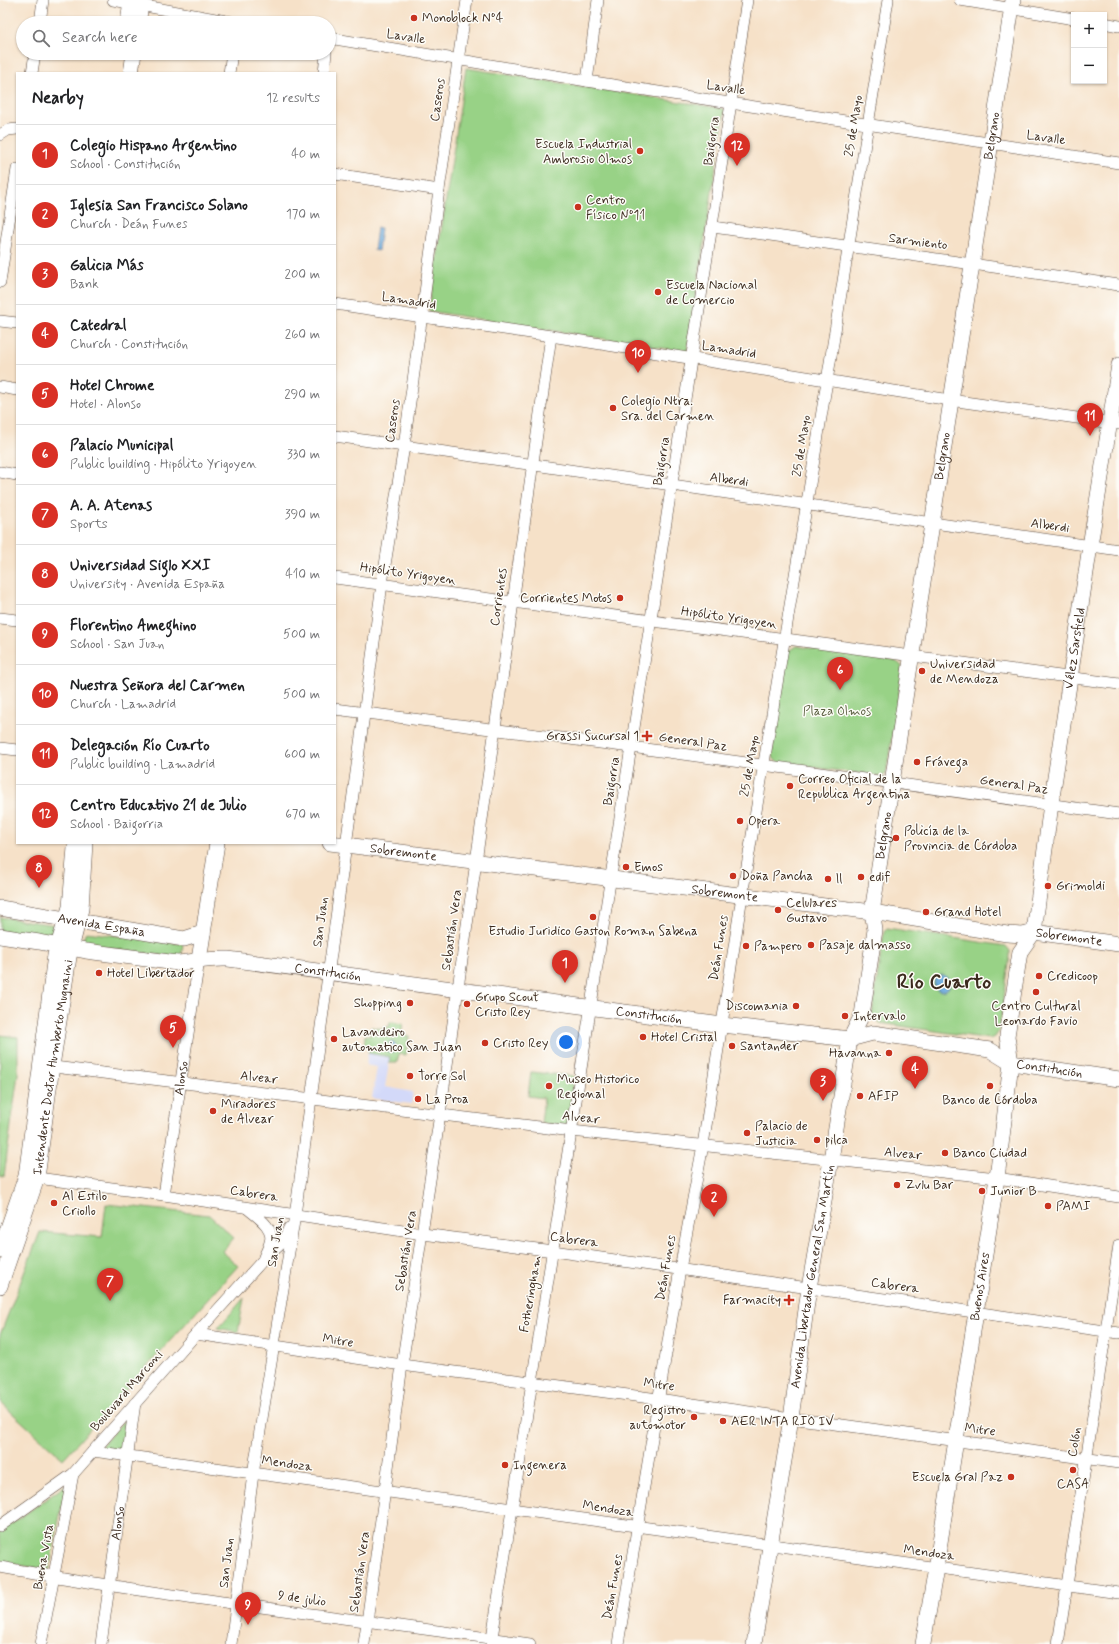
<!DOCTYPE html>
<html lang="en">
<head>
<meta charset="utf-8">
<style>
	:root { --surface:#fff; --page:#f2f2f2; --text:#202124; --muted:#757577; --line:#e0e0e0; --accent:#d93025 }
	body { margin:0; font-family:Mynerve,sans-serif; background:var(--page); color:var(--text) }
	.controls { position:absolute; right:12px; top:12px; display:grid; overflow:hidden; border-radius:0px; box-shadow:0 1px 3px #0004 }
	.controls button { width:36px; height:36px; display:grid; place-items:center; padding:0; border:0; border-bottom:1px solid var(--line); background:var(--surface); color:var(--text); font:20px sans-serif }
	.you { position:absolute; left:566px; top:1042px; width:14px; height:14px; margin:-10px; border:3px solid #fff; border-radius:50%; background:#1a73e8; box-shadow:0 0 0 6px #1a73e833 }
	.badge { display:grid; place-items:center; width:26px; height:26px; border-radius:50%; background:var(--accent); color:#fff; font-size:13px; font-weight:700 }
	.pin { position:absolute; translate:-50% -33px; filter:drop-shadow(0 1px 2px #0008) }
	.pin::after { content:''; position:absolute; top:21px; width:14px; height:12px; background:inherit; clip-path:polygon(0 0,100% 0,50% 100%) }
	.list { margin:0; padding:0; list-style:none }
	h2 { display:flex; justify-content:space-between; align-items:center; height:52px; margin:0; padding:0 16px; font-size:17px }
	h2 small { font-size:13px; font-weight:400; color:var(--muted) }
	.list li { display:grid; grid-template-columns:26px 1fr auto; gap:12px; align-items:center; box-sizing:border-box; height:60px; padding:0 16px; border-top:1px solid var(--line) }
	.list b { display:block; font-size:15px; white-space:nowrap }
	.list p { margin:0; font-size:13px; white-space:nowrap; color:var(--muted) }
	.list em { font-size:13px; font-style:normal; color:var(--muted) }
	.icon { flex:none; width:22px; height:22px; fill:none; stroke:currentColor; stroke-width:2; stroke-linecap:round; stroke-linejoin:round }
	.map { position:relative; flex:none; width:1119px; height:1644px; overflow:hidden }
	.search { position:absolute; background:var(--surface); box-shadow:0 1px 3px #0004; left:16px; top:16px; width:320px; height:44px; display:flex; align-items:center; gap:10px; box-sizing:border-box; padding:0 14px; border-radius:22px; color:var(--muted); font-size:15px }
	.panel { position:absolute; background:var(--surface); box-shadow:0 1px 3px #0004; left:16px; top:72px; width:320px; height:772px; border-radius:0px }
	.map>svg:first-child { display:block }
</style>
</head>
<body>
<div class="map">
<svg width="1119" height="1644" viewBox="0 0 1119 1644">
	<rect width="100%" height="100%" fill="#fdfcf7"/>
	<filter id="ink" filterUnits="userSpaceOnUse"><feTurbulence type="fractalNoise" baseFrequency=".025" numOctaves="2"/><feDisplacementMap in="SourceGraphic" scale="8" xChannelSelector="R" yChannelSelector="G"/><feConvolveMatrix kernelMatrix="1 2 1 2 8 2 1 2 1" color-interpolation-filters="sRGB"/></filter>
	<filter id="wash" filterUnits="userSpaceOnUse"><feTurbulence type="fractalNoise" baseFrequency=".012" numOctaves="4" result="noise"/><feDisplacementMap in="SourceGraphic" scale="16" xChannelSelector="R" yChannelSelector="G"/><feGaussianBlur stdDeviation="0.9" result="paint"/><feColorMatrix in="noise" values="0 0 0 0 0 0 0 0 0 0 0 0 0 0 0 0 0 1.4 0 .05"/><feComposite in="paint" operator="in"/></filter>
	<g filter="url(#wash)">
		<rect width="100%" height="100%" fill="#f6e1c8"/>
		<path fill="#d3d9f9" d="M368,1053L390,1057L385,1087L413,1092L411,1104L372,1098L377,1067L366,1065Z"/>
		<path fill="#98d286" stroke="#6a7e52" d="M466,68L725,109L687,352L429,311Z
			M796,646L891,660L897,662L902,666V675L886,774L881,776L778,763L774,759L772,753L786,656L788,651Z
			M0,917L55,925L50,938L0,931Z
			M887,928L1006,946L1010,951V956L999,1031L995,1037L990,1039L880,1023L874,1019L872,1014L884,932Z
			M86,932L183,944L181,958L81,944Z
			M390,1022L403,1024L401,1034L409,1036L406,1055L399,1054L397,1063H389L390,1057L368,1053L369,1047L364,1046L365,1035L370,1036L371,1027L385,1029V1027H389Z
			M0,1035L18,1037V1074L4,1176L0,1175Z
			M531,1072L574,1076L567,1127L541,1123L544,1098L528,1096Z
			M106,1204L209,1215L234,1238L222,1251L238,1266L63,1459L0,1402V1335L40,1232L102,1237Z
			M244,1298L238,1332L218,1328Z
			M132,1411L125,1452L99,1449Z
			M66,1485L49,1570L0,1562V1532Z"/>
		<path fill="#6baade" stroke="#536a7e" d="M377,228H381L378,251L374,250Z
			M934 983a8 8 0 1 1 16 0a8 8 0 1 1-16 0Z
			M390,1042H394L396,1045L394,1052L391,1053L387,1052Z"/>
	</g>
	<g filter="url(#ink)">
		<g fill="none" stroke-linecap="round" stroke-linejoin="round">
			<g stroke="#574538" stroke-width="12">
				<g id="minor">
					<path d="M113,0L237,23"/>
					<path d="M960,0L1074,19"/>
					<path d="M40,23L43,0"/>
					<path d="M1104,23L1119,26"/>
					<path d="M329,38L587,81L1119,163"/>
					<path d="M32,73L35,53"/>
					<path d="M229,73L232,53"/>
					<path d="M324,73L326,53"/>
					<path d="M587,81L598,0"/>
					<path d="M0,135L8,130L17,129"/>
					<path d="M335,174L439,190"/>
					<path d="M713,227L1119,285"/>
					<path d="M0,282L17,169"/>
					<path d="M335,304L551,336L950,400L1119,424"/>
					<path d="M0,321L17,323"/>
					<path d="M0,387L17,390"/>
					<path d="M335,436L1119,550"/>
					<path d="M0,472L17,475"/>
					<path d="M335,578L1119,684"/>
					<path d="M0,618L17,620"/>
					<path d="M335,709L631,747L1119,814"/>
					<path d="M0,748L17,750"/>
					<path d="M46,1066L572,1131L997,1178L1119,1197"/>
					<path d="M30,1177L164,1195L423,1234L553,1251L1119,1333"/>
					<path id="s1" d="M164,1195L199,960"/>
					<path d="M247,1208C256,1216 275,1227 270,1242C269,1247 266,1252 264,1257"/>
					<path d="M196,1334L402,1365L658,1399L791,1418L1119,1463"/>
					<path d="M93,1451L1119,1593"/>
					<path d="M0,1526L73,1474L196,1334L263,1260L282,1243L289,1228"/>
					<path d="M0,1567C176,1599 354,1618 530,1644"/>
					<path d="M41,1644L73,1474"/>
					<path id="s2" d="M101,1644L135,1403"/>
					<path d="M231,1644L253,1474L295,1215L382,584L404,446L439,190L467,0"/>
					<path d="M364,1644L402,1365L440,1114L551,336"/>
					<path d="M491,1644C576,1096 664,548 747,0"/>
					<path d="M618,1644L680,1269L703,1145L742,896L827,381L888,0"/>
					<path d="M1058,1644L1119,1245"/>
				</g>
			</g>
			<g stroke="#574538" stroke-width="16">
				<g id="secondary">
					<path d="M128,23L131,0"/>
					<path d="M138,23L142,0"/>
					<path d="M131,73L134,53"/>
					<path id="s3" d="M330,843L872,912L1007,934L1023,935L1034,932L1119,944"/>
					<path id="s4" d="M0,908L184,939L203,933"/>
					<path id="s5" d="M0,936L39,942L86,951L177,963C194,962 210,958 228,959L722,1025L850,1039L873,1033L990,1050L1011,1063L1119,1079"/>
					<path d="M199,960L217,843"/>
					<path d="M0,1251L26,1176L55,955L70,907L75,848"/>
					<path id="s6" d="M0,1286L37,1178L52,1066L69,957L81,909L85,843"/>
					<path id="s7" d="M754,1644L791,1418L809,1288L831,1160L850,1039L862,1015L875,930L872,912L1013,0"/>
					<path id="s8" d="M923,1644L936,1568L997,1178L1011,1063L1007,1036L1020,952L1034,932L1051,804L1090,546L1119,365"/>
				</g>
			</g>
			<use href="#minor" stroke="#fff" stroke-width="11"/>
			<use href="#secondary" stroke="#fff" stroke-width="15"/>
		</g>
	</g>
	<g fill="#c8321e" stroke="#fdfcf7" stroke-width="1.5">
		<circle cx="414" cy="18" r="4"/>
		<circle cx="640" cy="151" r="4"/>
		<circle cx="578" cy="207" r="4"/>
		<circle cx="658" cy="292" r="4"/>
		<circle cx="613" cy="408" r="4"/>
		<circle cx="620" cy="598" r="4"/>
		<circle cx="922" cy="671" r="4"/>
		<path d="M645 730h4v4h4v4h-4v4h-4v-4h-4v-4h4z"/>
		<circle cx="917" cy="762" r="4"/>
		<circle cx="790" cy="786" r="4"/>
		<circle cx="740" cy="821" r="4"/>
		<circle cx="896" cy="838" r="4"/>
		<circle cx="626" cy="867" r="4"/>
		<circle cx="733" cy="876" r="4"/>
		<circle cx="861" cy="877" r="4"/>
		<circle cx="828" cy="879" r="4"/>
		<circle cx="1048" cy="886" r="4"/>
		<circle cx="778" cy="910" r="4"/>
		<circle cx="926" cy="912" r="4"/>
		<circle cx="593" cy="917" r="4"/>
		<circle cx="811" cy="945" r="4"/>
		<circle cx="746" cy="946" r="4"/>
		<circle cx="99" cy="973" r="4"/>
		<circle cx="1039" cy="976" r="4"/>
		<circle cx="1036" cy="992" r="4"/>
		<circle cx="410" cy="1003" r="4"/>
		<circle cx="467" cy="1004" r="4"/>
		<circle cx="796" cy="1006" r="4"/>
		<circle cx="845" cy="1016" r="4"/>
		<circle cx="643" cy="1037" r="4"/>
		<circle cx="334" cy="1039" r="4"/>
		<circle cx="485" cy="1043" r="4"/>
		<circle cx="732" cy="1046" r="4"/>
		<circle cx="889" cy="1053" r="4"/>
		<circle cx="410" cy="1076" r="4"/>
		<circle cx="549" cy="1086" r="4"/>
		<circle cx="990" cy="1086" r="4"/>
		<circle cx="860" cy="1096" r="4"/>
		<circle cx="418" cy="1099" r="4"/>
		<circle cx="213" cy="1111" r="4"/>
		<circle cx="747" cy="1133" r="4"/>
		<circle cx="817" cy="1140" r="4"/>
		<circle cx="945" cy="1153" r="4"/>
		<circle cx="897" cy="1185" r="4"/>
		<circle cx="982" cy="1191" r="4"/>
		<circle cx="54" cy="1203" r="4"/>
		<circle cx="1048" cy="1206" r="4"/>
		<path d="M787 1294h4v4h4v4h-4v4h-4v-4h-4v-4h4z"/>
		<circle cx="694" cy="1417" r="4"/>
		<circle cx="723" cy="1421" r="4"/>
		<circle cx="505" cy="1465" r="4"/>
		<circle cx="1073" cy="1470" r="4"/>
		<circle cx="1011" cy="1477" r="4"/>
	</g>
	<g text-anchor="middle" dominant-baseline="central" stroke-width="3" stroke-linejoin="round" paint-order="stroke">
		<g font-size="13" fill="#3b2a1e" stroke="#fdfcf7" text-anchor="start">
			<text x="422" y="18">Monoblock Nº4</text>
			<text x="632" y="144" text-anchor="end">Escuela Industrial<tspan x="632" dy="15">Ambrosio Olmos</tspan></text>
			<text x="586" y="200">Centro<tspan x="586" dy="15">Físico Nº11</tspan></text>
			<text x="666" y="285">Escuela Nacional<tspan x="666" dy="15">de Comercio</tspan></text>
			<text x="621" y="401">Colegio Ntra.<tspan x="621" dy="15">Sra. del Carmen</tspan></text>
			<text x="612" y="598" text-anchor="end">Corrientes Motos</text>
			<text x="930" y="664">Universidad<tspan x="930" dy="15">de Mendoza</tspan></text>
			<text x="639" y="736" text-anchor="end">Grassi Sucursal 1</text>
			<text x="925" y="762">Frávega</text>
			<text x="798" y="779">Correo Oficial de la<tspan x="798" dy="15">Republica Argentina</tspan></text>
			<text x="748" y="821">Opera</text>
			<text x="904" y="831">Policía de la<tspan x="904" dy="15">Provincia de Córdoba</tspan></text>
			<text x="634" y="867">Emos</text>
			<text x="741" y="876">Doña Pancha</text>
			<text x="869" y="877">edif</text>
			<text x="836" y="879">ll</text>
			<text x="1056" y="886">Grimoldi</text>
			<text x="786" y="903">Celulares<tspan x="786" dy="15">Gustavo</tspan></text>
			<text x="934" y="912">Grand Hotel</text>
			<text x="593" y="931" text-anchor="middle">Estudio Juridico Gaston Roman Sabena</text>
			<text x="819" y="945">Pasaje dalmasso</text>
			<text x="754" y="946">Pampero</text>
			<text x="107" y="973">Hotel Libertador</text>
			<text x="1047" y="976">Credicoop</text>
			<text x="475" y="997">Grupo Scout<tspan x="475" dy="15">Cristo Rey</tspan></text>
			<text x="402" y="1003" text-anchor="end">Shopping</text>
			<text x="788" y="1006" text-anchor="end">Discomania</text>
			<text x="1036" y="1006" text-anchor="middle">Centro Cultural<tspan x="1036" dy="15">Leonardo Favio</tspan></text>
			<text x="853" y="1016">Intervalo</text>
			<text x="342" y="1032">Lavandeiro<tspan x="342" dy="15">automatico San Juan</tspan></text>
			<text x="651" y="1037">Hotel Cristal</text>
			<text x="493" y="1043">Cristo Rey</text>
			<text x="740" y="1046">Santander</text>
			<text x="881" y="1053" text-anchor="end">Havanna</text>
			<text x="418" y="1076">Torre Sol</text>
			<text x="557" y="1079">Museo Historico<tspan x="557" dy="15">Regional</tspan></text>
			<text x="868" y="1096">AFIP</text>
			<text x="426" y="1099">La Proa</text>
			<text x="990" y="1100" text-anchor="middle">Banco de Córdoba</text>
			<text x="221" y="1104">Miradores<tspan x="221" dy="15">de Alvear</tspan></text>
			<text x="755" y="1126">Palacio de<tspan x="755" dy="15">Justicia</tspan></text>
			<text x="825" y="1140">pilca</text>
			<text x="953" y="1153">Banco Ciudad</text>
			<text x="905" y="1185">Zvlu Bar</text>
			<text x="990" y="1191">Junior B</text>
			<text x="62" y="1196">Al Estilo<tspan x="62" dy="15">Criollo</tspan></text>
			<text x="1056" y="1206">PAMI</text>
			<text x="781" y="1300" text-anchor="end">Farmacity</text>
			<text x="686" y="1410" text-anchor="end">Registro<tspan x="686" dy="15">automotor</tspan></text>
			<text x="731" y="1421">AER INTA RIO IV</text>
			<text x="513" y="1465">Ingenera</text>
			<text x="1003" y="1477" text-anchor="end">Escuela Gral Paz</text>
			<text x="1073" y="1484" text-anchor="middle">CASA</text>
		</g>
		<g font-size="13" fill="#3b2a1e" stroke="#fdfcf7">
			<text transform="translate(406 37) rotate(9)">Lavalle</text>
			<text transform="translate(726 88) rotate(9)">Lavalle</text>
			<text transform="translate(438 100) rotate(-82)">Caseros</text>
			<text transform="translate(854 126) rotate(-81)">25 de Mayo</text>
			<text stroke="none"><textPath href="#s7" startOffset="1529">Belgrano</textPath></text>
			<text transform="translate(1046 138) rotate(8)">Lavalle</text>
			<text transform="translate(712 141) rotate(-82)">Baigorria</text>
			<text transform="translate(918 242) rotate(7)">Sarmiento</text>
			<text transform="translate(409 301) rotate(9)">Lamadrid</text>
			<text transform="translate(729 350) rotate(9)">Lamadrid</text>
			<text transform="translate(393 421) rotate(-82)">Caseros</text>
			<text transform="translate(802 446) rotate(-81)">25 de Mayo</text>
			<text stroke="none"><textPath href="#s7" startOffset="1205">Belgrano</textPath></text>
			<text transform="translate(662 461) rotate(-81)">Baigorria</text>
			<text transform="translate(729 480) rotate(8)">Alberdi</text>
			<text transform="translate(1050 526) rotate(8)">Alberdi</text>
			<text transform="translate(408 574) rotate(8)">Hipólito Yrigoyen</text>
			<text transform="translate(499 597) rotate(-82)">Corrientes</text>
			<text transform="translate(729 618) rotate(8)">Hipólito Yrigoyen</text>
			<text stroke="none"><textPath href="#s8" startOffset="1011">Vélez Sarsfield</textPath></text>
			<text transform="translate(693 742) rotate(8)">General Paz</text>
			<text transform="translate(750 766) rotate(-80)">25 de Mayo</text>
			<text transform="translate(612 781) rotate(-81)">Baigorria</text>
			<text transform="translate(1014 785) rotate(8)">General Paz</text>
			<text stroke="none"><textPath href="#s7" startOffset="821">Belgrano</textPath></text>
			<text stroke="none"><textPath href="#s3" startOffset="74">Sobremonte</textPath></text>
			<text stroke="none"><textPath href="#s3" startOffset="398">Sobremonte</textPath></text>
			<text transform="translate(321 922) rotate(-82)">San Juan</text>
			<text stroke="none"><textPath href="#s4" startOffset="103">Avenida España</textPath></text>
			<text transform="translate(452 930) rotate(-82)">Sebastián Vera</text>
			<text stroke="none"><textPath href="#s3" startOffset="746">Sobremonte</textPath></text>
			<text transform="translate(719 948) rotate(-81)">Deán Funes</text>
			<text stroke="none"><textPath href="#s5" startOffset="331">Constitución</textPath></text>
			<text stroke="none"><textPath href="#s5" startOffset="655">Constitución</textPath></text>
			<text stroke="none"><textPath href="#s6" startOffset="226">Intendente Doctor Humberto Mugnaini</textPath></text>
			<text stroke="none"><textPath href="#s5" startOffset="1063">Constitución</textPath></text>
			<text stroke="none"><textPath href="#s1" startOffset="118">Alonso</textPath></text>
			<text transform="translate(259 1078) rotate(7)">Alvear</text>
			<text transform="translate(581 1118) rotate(7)">Alvear</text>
			<text transform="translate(903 1154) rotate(6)">Alvear</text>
			<text transform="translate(254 1194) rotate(9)">Cabrera</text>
			<text transform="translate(574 1240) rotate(8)">Cabrera</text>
			<text transform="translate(276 1242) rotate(-81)">San Juan</text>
			<text transform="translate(406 1251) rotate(-81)">Sebastián Vera</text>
			<text transform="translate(666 1268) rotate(-80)">Deán Funes</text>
			<text stroke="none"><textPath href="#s7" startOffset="372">Avenida Libertador General San Martín</textPath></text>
			<text transform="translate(895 1286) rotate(8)">Cabrera</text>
			<text stroke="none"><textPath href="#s8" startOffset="362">Buenos Aires</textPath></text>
			<text transform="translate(531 1294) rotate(-80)">Fotheringham</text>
			<text transform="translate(338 1341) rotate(9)">Mitre</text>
			<text transform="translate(659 1385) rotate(8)">Mitre</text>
			<text transform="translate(127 1391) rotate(-49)">Boulevard Marconi</text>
			<text transform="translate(980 1430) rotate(8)">Mitre</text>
			<text transform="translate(1075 1442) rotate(-81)">Colón</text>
			<text transform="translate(287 1464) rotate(8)">Mendoza</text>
			<text transform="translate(608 1509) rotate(9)">Mendoza</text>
			<text stroke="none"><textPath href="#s2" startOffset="122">Alonso</textPath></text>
			<text transform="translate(929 1553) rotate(8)">Mendoza</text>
			<text transform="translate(44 1557) rotate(-80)">Buena Vista</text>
			<text transform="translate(227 1563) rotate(-83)">San Juan</text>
			<text transform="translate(360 1572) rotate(-82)">Sebastián Vera</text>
			<text transform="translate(613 1587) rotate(-80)">Deán Funes</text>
			<text transform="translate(302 1599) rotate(8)">9 de julio</text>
		</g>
		<g font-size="13" fill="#575c3d" stroke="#fdfcf7">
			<text x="837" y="711">Plaza Olmos</text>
		</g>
		<g font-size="21" font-weight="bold" fill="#3b2a1e" stroke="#fdfcf7">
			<text x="944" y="982">Río Cuarto</text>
		</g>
	</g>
</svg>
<div class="controls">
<button>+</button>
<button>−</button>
</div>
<div class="you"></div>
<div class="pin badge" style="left:565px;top:983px">1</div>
<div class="pin badge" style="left:714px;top:1217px">2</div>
<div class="pin badge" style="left:823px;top:1101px">3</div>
<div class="pin badge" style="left:915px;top:1089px">4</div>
<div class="pin badge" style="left:173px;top:1048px">5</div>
<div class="pin badge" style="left:840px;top:690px">6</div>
<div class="pin badge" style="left:110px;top:1301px">7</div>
<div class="pin badge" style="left:39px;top:888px">8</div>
<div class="pin badge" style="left:248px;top:1625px">9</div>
<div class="pin badge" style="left:638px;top:373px">10</div>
<div class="pin badge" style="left:1090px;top:436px">11</div>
<div class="pin badge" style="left:737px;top:166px">12</div>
<div class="search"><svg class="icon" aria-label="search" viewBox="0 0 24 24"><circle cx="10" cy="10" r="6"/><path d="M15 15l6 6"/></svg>Search here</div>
<section class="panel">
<h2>Nearby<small>12 results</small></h2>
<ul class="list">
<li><span class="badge">1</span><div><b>Colegio Hispano Argentino</b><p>School · Constitución</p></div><em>40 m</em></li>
<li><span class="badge">2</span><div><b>Iglesia San Francisco Solano</b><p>Church · Deán Funes</p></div><em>170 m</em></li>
<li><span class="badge">3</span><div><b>Galicia Más</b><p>Bank</p></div><em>200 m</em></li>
<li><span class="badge">4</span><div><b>Catedral</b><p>Church · Constitución</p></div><em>260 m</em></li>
<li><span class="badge">5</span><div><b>Hotel Chrome</b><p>Hotel · Alonso</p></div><em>290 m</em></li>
<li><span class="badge">6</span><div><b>Palacio Municipal</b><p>Public building · Hipólito Yrigoyen</p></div><em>330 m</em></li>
<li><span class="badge">7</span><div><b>A. A. Atenas</b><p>Sports</p></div><em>390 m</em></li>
<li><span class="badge">8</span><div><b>Universidad Siglo XXI</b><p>University · Avenida España</p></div><em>410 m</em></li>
<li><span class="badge">9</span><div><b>Florentino Ameghino</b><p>School · San Juan</p></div><em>500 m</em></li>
<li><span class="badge">10</span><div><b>Nuestra Señora del Carmen</b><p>Church · Lamadrid</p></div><em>500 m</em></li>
<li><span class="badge">11</span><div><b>Delegación Río Cuarto</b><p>Public building · Lamadrid</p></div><em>600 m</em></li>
<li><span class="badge">12</span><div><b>Centro Educativo 21 de Julio</b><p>School · Baigorria</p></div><em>670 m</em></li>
</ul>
</section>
</div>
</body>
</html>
